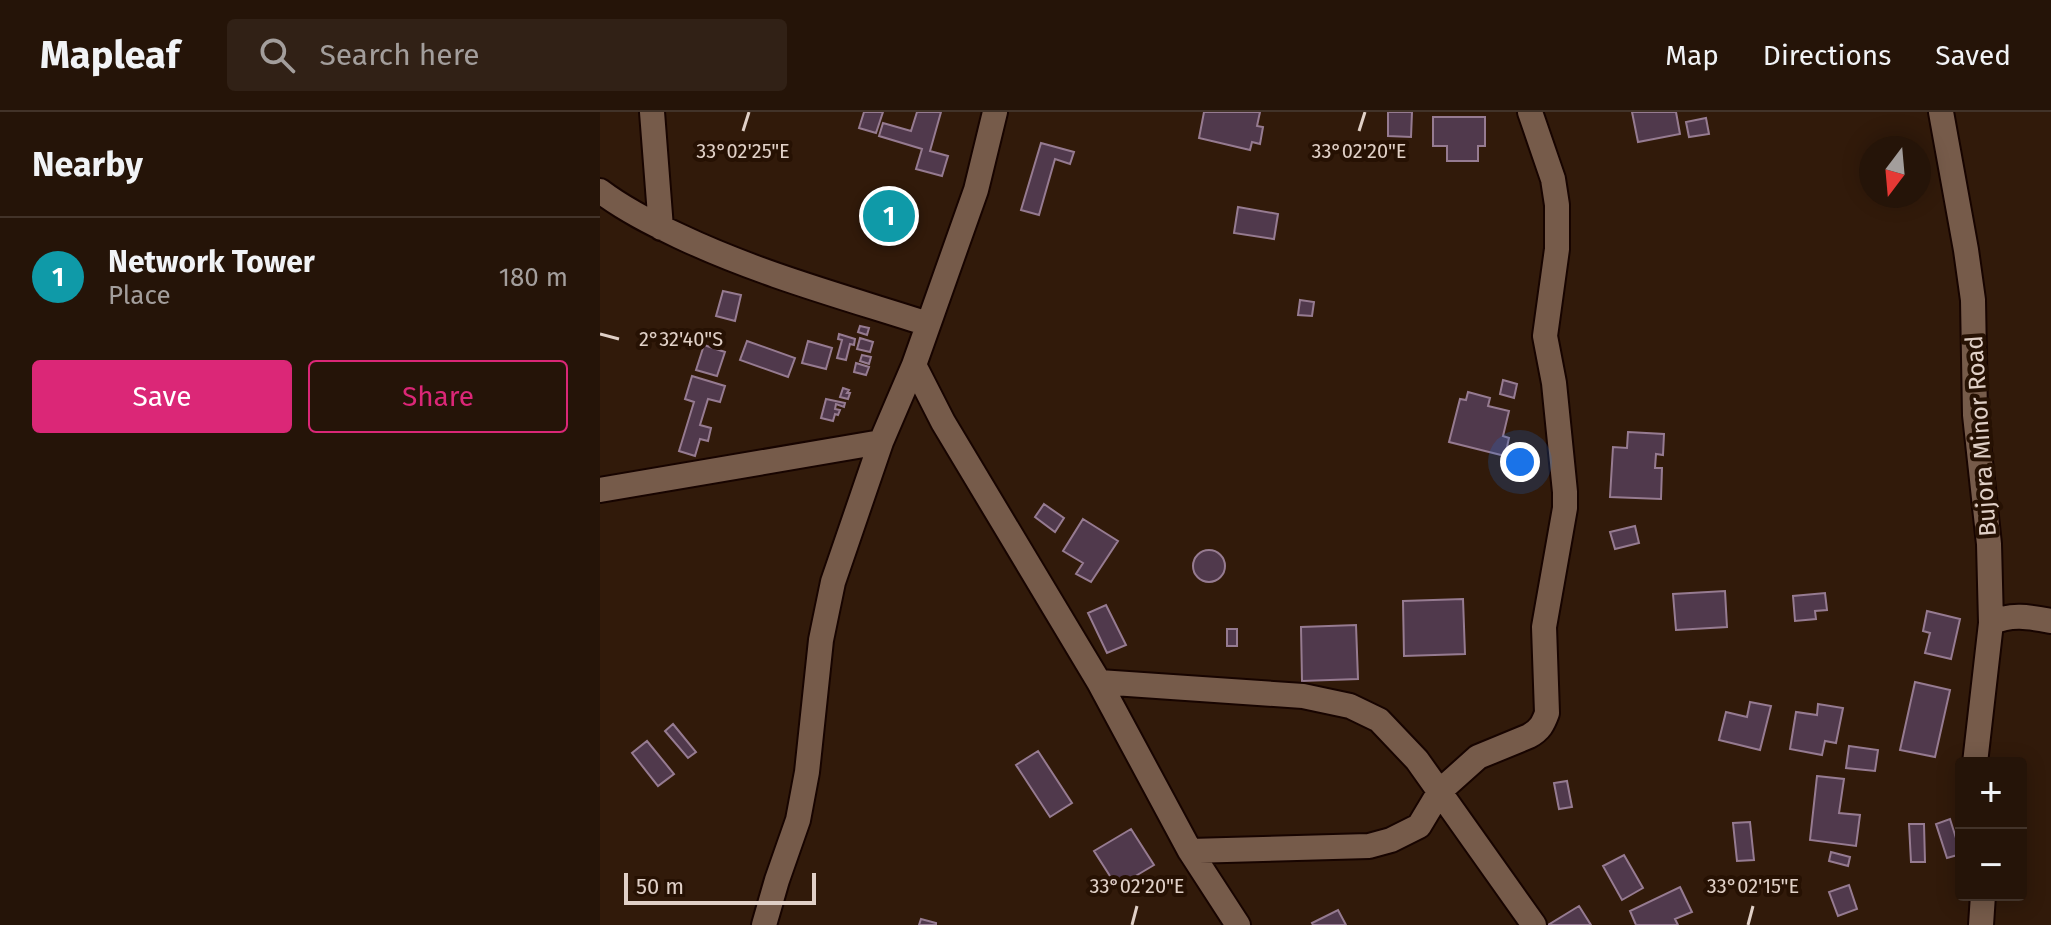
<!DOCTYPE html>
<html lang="en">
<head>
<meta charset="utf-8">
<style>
	:root { --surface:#251408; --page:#312116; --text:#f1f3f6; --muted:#a39e9c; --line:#423329; --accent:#db2777 }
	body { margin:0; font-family:"Fira Sans",sans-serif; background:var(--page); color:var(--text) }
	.controls { position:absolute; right:24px; bottom:24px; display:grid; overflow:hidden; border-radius:8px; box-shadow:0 4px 20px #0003 }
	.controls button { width:72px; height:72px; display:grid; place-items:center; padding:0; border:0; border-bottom:2px solid var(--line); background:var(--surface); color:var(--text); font:40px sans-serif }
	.compass { position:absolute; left:1259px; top:24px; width:72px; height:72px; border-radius:50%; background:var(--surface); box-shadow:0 4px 20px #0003; rotate:196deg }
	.scale { position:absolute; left:24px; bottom:20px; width:192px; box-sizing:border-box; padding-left:8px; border:4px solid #e0d0c7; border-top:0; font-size:22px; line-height:28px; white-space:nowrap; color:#e0d0c7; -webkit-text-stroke:6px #261103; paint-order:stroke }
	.you { position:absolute; left:920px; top:350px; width:28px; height:28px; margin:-20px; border:6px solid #fff; border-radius:50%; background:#1a73e8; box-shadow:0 0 0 12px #1a73e833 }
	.badge { display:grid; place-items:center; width:52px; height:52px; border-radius:50%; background:var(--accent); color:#fff; font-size:26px; font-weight:700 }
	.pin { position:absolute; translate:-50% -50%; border:4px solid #fff; box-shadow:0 2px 8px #0006 }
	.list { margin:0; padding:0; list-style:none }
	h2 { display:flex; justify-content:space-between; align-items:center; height:104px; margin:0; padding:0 32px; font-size:34px }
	h2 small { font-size:26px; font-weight:400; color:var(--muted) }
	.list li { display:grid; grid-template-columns:52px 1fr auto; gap:24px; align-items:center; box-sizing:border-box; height:120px; padding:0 32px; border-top:2px solid var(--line) }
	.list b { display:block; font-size:30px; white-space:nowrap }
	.list p { margin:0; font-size:26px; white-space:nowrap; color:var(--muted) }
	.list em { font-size:26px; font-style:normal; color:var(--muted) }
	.actions { display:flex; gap:16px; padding:24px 32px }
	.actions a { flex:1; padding:18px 0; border:2px solid var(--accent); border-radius:8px; text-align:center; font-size:28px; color:var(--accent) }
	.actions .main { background:var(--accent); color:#fff }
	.icon { flex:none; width:44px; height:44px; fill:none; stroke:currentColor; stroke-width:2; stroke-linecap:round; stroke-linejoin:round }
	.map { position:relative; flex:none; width:1451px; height:813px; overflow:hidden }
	header { display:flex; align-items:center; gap:48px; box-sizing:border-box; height:112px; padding:0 40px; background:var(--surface); border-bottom:2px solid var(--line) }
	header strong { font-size:38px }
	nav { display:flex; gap:44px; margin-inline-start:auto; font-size:28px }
	.search { width:560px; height:72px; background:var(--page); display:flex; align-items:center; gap:20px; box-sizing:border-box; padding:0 28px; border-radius:8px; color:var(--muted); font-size:30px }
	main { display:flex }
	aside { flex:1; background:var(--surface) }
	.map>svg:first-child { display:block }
</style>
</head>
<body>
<header>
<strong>Mapleaf</strong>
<div class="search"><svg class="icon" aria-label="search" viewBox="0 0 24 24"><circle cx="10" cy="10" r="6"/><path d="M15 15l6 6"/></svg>Search here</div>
<nav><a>Map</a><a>Directions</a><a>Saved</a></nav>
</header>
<main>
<aside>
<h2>Nearby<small></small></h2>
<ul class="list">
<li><span class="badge" style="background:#0f9aa8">1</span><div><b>Network Tower</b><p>Place</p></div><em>180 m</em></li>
</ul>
<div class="actions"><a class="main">Save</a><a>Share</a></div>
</aside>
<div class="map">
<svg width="1451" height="813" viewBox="0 0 1451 813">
	<rect width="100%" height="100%" fill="#311a0a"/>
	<path fill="#50394c" stroke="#967b91" stroke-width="2" d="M264,0H283L276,21L259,16Z
		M317,0H341L330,39L348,44L342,64L316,57L322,37L279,24L283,11L311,19Z
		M604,0H660L657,14L663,15L660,32L652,30L650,38L599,26Z
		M788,0H812L811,25L788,24Z
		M1032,0H1076L1080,22L1038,30Z
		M833,5H885V34H878V49H847V34H833Z
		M1106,6L1109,22L1089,25L1086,10Z
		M441,31L474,40L470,52L455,47L439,103L421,98Z
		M638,95L678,102L674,127L634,121Z
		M123,179L141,183L135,209L116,204Z
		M700,188L714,190L712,204L698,203Z
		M260,214L269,216L267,223L258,220Z
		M239,222L255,227L254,233L250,232L246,248L237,246L242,228L238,227Z
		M260,226L273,230L270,240L257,237Z
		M147,229L195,246L188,265L140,248Z
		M208,229L232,236L226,257L202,251Z
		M104,233L125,240L117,264L96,258Z
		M262,243L271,245L269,252L260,249Z
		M256,251L269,255L266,263L254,260Z
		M92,264L125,274L120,290L108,287L100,313L111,316L108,329L100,327L95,344L79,339L94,290L85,287Z
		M903,268L917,272L914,286L900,282Z
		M243,276L249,278L247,281H250L248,287L240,285Z
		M868,280L890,286L888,294L909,299L903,324L909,326L905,344L849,330L860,287L866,288Z
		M226,287L245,291L244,295L236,292L235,297L240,298L238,303L235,302L233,309L221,306Z
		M1028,320L1064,322L1063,343L1056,342L1055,356H1062L1061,387L1010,385L1013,335L1027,336Z
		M444,392L464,406L455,420L435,405Z
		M483,407L518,429L491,470L476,462L483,451L463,439Z
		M1035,414L1039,431L1015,437L1010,420Z
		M593 454a16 16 0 1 1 32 0a16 16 0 1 1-32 0Z
		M1125,479L1127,515L1076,518L1073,482Z
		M1225,481L1227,498L1215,499L1216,507L1195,509L1193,484Z
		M863,487L865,542L804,544L803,489Z
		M506,493L526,533L507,541L488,501Z
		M1327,499L1360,507L1351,547L1325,541L1330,521L1323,519Z
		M756,513L758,567L702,569L701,515Z
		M627,517H637V534H627Z
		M1315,570L1350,578L1335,645L1300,638Z
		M1150,590L1171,594L1160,638L1119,628L1126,600L1147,605Z
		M1218,592L1243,596L1236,631L1225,629L1222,643L1190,637L1196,600L1217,603Z
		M73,612L96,640L88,646L65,619Z
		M47,629L74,662L58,674L32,641Z
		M1249,634L1278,638L1275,659L1246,656Z
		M438,639L472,691L450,705L416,653Z
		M1217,664L1244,667L1239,701L1260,703L1256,734L1210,728Z
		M967,669L972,695L959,697L954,671Z
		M1350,707L1361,742L1347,746L1336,712Z
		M1150,710L1154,748L1137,749L1133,711Z
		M1309,712H1324L1325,750H1311Z
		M531,717L554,753L517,775L494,739Z
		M1231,740L1250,745L1248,754L1229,749Z
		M1024,743L1043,776L1022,788L1003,754Z
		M1249,773L1257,797L1238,804L1229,780Z
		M1080,775L1092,800L1075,807L1078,813H1036L1030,799Z
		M979,794L991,813H948Z
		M738,798L746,813H713L712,811Z
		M321,807L336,811V813H319Z"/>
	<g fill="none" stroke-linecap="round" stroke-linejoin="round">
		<g stroke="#170400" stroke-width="28">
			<path id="minor" d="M52,0L61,116
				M1341,0L1366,138L1373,188L1375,303L1389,432L1391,511L1375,651
				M0,79C25,98 51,111 79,124C159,162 244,185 328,212
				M314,253L343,310L499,570L590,739L638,813
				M0,378L281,330
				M1391,511C1411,501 1430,505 1451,509
				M499,570L703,584L750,594L779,608L817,648L934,813
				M590,739L769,734L791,728L819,714L840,679L878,645L929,624C940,618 943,612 947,601L944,515L965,396V380L954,271L945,224L957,137V93L953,67L930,0
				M164,813L177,768L198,708L207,660L221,528L233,470L281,330L314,253L376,78L395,0
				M1381,813L1383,783"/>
		</g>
		<use href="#minor" stroke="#765b4a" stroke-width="24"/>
	</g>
	<path fill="none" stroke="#e0d0c7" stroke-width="3" d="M143,19L149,0M759,19L765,0M0,222L19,227M532,813L537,794M1148,813L1153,794"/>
	<g text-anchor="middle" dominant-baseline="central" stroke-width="8" stroke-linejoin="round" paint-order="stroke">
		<g font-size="24" fill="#e0d0c7" stroke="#261103">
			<text transform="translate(1381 324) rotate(-94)">Bujora Minor Road</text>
		</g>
	</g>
	<g font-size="20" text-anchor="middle" fill="#e0d0c7" stroke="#261103" stroke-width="8" stroke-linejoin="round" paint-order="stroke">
		<text x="143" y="46">33°02'25"E</text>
		<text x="759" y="46">33°02'20"E</text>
		<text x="81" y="234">2°32'40"S</text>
		<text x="537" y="781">33°02'20"E</text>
		<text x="1153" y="781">33°02'15"E</text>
	</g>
</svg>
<div class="controls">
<button>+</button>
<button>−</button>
</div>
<svg class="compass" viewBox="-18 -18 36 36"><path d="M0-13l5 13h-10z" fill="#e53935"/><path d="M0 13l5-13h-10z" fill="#a39e9c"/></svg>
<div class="scale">50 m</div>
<div class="you"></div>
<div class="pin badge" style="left:289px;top:104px;background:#0f9aa8">1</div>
</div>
</main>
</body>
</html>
